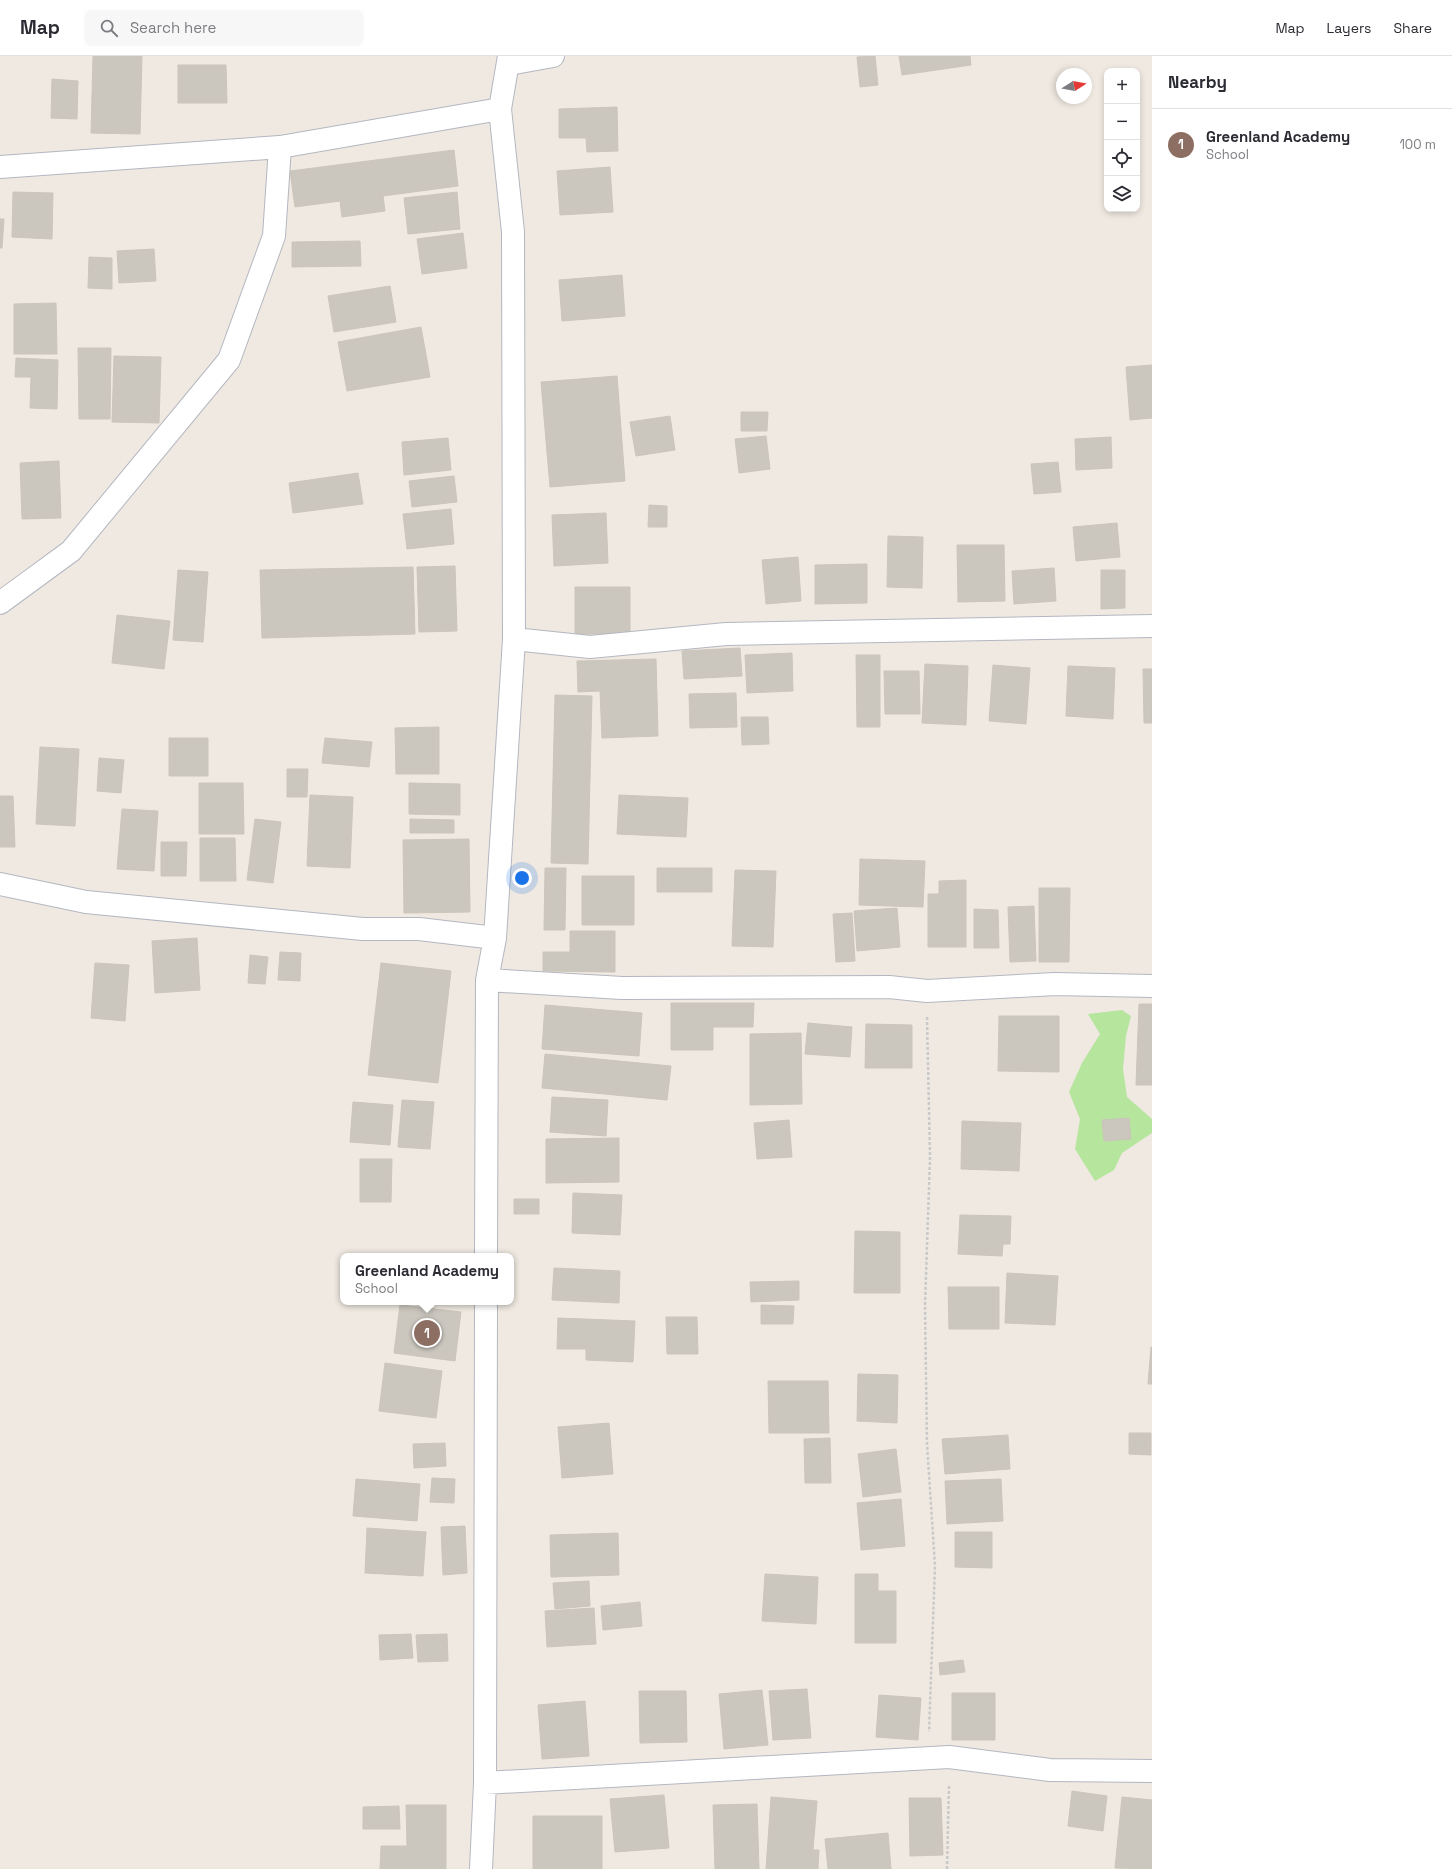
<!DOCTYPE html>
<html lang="en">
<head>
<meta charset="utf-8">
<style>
	:root { --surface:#fff; --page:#f7f7f7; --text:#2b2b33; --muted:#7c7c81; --line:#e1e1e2; --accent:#4264fb }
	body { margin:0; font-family:"Space Grotesk",sans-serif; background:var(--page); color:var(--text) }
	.controls { position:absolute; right:12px; top:12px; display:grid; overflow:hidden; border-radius:8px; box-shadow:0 2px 6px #0003 }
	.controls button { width:36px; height:36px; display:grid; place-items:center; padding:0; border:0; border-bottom:1px solid var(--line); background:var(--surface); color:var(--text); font:20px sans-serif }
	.compass { position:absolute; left:1056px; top:12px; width:36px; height:36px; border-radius:50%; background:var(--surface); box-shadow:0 2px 6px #0003; rotate:79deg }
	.you { position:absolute; left:522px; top:822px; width:14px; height:14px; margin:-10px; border:3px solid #fff; border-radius:50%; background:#1a73e8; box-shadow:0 0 0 6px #1a73e833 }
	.badge { display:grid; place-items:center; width:26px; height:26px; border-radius:50%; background:var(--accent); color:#fff; font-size:13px; font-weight:700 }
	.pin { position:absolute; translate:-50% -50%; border:2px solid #fff; box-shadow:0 1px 4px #0006 }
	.popup { position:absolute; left:340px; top:1197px; width:174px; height:52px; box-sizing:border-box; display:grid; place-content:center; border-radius:8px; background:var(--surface); filter:drop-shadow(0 1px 3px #0005); font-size:13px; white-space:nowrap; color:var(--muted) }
	.popup b { font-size:15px; color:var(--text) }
	.popup::after { content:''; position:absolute; left:50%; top:100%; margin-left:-8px; border:8px solid transparent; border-top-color:var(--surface) }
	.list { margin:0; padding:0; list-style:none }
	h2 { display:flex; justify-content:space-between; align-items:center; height:52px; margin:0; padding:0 16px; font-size:17px }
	h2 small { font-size:13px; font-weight:400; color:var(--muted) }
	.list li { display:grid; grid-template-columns:26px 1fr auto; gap:12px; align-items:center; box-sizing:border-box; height:72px; padding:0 16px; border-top:1px solid var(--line) }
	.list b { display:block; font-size:15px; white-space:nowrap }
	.list p { margin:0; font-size:13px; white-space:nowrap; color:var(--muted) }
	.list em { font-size:13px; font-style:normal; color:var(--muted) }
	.icon { flex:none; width:22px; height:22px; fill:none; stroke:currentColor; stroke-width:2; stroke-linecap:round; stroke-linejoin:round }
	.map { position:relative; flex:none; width:1152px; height:1813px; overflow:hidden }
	header { display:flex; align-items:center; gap:24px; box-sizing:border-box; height:56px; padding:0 20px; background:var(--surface); border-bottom:1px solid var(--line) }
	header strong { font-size:19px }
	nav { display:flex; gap:22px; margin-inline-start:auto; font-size:14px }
	.search { width:280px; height:36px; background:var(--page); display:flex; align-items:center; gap:10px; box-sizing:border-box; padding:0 14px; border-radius:8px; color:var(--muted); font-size:15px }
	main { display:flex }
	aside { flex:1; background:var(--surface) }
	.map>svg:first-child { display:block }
</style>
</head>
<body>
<header>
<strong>Map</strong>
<div class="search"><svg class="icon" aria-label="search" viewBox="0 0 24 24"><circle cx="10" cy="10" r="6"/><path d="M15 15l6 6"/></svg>Search here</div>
<nav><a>Map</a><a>Layers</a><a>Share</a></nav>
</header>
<main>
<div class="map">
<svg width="1152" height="1813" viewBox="0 0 1152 1813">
	<rect width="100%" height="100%" fill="#efe9e1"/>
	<path fill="#b6e59e" d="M1122,954L1131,960L1126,980L1123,1013L1127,1041L1152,1063V1077L1122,1097L1114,1114L1095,1125L1075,1093L1080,1063L1069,1036L1082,1007L1100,978L1088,958Z"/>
	<path fill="#cbc7bf" stroke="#cbc5ba" d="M93,0H142L140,78L91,77Z
		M875,0L878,29L860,31L857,1Z
		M899,0H970L971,9L902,19Z
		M178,9H226L227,47H178Z
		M52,23L78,25L77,63L51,62Z
		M617,51L618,95L587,96L586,82H559V53Z
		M454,94L458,130L383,140L385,155L342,161L340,145L295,151L290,115Z
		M610,111L613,156L560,159L557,115Z
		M13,136L53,137L52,183L12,181Z
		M457,136L460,173L408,178L404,142Z
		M0,163H4L2,192H0Z
		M463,177L467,212L422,218L417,183Z
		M360,185L361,210L292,211V186Z
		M154,193L156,225L119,227L117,195Z
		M89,201L112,202V233L88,232Z
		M622,219L625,260L562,265L559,224Z
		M390,230L396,266L334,276L328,240Z
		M56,247L57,298H14V248Z
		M421,271L430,321L347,335L338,286Z
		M78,292H111L110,363H79Z
		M114,300L161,301L159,367L112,366Z
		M16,302L58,304L57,353L30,352L31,321H15Z
		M1152,309V362L1130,364L1126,311Z
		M617,320L625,425L550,431L541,326Z
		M741,356H768L767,375H741Z
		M670,360L675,394L636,400L630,366Z
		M766,380L770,413L739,417L735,383Z
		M1111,381L1112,412L1076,414L1075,383Z
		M448,382L451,414L404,419L402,386Z
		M59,405L61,462L22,463L20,407Z
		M1058,406L1061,436L1034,438L1031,408Z
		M358,417L363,448L293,457L289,427Z
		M454,420L457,446L412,451L409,425Z
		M649,449L667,450V471H648Z
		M451,453L454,488L407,493L403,458Z
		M606,457L608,507L554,510L552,459Z
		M1117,467L1120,501L1076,505L1073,471Z
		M888,480L923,481L922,532L887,531Z
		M957,489H1004L1005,545L958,546Z
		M798,501L801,545L766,548L762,504Z
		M867,508V547L815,548V509Z
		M455,510L457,575L419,576L417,511Z
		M413,511L415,578L262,582L260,514Z
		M1054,512L1056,545L1014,548L1012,515Z
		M178,514L208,516L203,586L173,584Z
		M1101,514H1125V552L1101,553Z
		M575,531H630V578H575Z
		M117,559L170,565L164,613L112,607Z
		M740,592L742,620L684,623L682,595Z
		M792,597L793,635L747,637L745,599Z
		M856,599H880V671H857Z
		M656,603L658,680L602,682L600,635L578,636L577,605Z
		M925,608L968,610L966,669L922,667Z
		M993,609L1030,612L1026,668L989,665Z
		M1068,610L1115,612L1113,663L1066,660Z
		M1143,613H1152V667H1144Z
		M884,615H919L920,658H885Z
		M736,637L737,671L690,672L689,638Z
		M555,639L592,640L588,808L551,807Z
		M741,661H768L769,688L742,689Z
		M439,671V718H396L395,672Z
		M169,682H208V720H169Z
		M325,682L372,686L369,711L322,707Z
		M40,691L79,693L75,770L36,768Z
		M99,702L124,704L121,737L97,735Z
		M287,713H308L307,741H287Z
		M199,727H243L244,778H199Z
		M409,727L460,728V759L409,758Z
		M310,739L353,741L350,812L307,810Z
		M619,739L688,742L686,781L617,778Z
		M0,740H13L15,791H0Z
		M122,753L158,755L154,815L117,813Z
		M255,763L281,766L273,827L247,824Z
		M410,763L454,764V777H410Z
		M200,782H235L236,825H200Z
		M469,783L470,856L404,857L403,784Z
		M161,786H187L186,820H161Z
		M860,803L925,805L923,851L859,849Z
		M545,812H566L565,874H544Z
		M657,812H712V836H657Z
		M735,814L776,815L773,891L732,890Z
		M582,820H634V869H582Z
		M966,824V891H928V838H939V825Z
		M1039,832H1070L1069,906H1039Z
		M1034,850L1036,905L1010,906L1008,851Z
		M897,852L900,891L857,895L854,855Z
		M974,853L998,854L999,892H974Z
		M852,857L855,905L836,906L833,858Z
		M570,875H615V916L543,915V896H570Z
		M197,882L200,934L155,937L152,885Z
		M280,896L301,897L300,925L278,924Z
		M250,899L268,901L265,928L248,927Z
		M95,907L129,909L125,965L91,962Z
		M381,907L451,915L438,1027L368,1019Z
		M671,947H754L753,971H713V994H671Z
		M1139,948H1152V1029H1136Z
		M545,949L642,957L639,1000L542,993Z
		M999,960H1059V1016L998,1015Z
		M808,967L852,971L850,1001L805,998Z
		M866,968L912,969V1012H865Z
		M801,977L802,1048L750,1049V978Z
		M545,998L671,1010L667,1044L542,1032Z
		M552,1041L608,1044L606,1080L550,1076Z
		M402,1044L434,1046L430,1093L398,1091Z
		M353,1046L393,1049L390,1089L350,1086Z
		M1129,1062L1131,1083L1104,1085L1102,1064Z
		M789,1064L792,1101L757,1103L754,1067Z
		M962,1065L1021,1067L1019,1115L961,1113Z
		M619,1082V1126L546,1127V1083Z
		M360,1103H392L391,1146H360Z
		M573,1137L622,1139L620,1179L572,1177Z
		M514,1143H539V1158H514Z
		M960,1159L1011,1160L1010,1188H1003L1002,1200L958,1198Z
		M855,1175L900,1176V1237H854Z
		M554,1212L620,1215L619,1247L552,1244Z
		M1007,1217L1058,1220L1055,1269L1005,1267Z
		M799,1225V1244L751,1246L750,1226Z
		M948,1231H999V1273H949Z
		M400,1249L461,1256L455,1305L394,1297Z
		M761,1249L794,1250L793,1268H761Z
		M666,1261H697L698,1298H667Z
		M558,1262L635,1265L633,1306L586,1304V1293H557Z
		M1151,1291H1152V1328H1148Z
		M385,1307L442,1315L436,1362L379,1355Z
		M858,1318L898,1319L897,1367L857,1365Z
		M768,1325H828L829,1377H769Z
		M609,1367L613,1418L562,1422L558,1371Z
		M1129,1377H1151V1399L1129,1398Z
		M1008,1379L1010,1413L945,1418L942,1383Z
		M830,1382L831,1427H805L804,1383Z
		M445,1387L446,1410L414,1412L413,1388Z
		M896,1393L901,1436L863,1441L858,1398Z
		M432,1422L455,1423L454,1447L430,1446Z
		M356,1423L420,1428L417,1465L353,1460Z
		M1001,1423L1003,1465L947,1468L945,1425Z
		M901,1443L905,1490L861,1494L857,1447Z
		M465,1470L467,1517L443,1519L441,1471Z
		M367,1472L426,1476L423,1520L365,1517Z
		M955,1476H992V1512L955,1511Z
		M618,1477L619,1519L551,1521L550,1479Z
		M765,1518L818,1521L816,1568L762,1565Z
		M855,1518H878V1535H896V1587H855Z
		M589,1525L590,1550L555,1553L553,1527Z
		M640,1546L642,1570L603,1574L601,1550Z
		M594,1552L596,1588L547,1591L545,1555Z
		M411,1578L413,1602L380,1604L379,1579Z
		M447,1578L448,1605L418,1606L416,1579Z
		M963,1604L965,1616L940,1619L939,1607Z
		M807,1633L811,1682L773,1684L769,1635Z
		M762,1634L768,1689L724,1693L719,1638Z
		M639,1635H686L687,1686L640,1687Z
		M952,1637H995V1684H952Z
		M879,1639L921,1642L918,1684L876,1681Z
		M585,1645L589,1700L542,1703L538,1649Z
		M1072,1735L1107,1740L1103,1775L1068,1770Z
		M664,1739L669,1792L615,1796L610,1743Z
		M771,1741L817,1745L813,1794H819L818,1813H766Z
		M1122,1741L1152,1744V1813L1115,1812Z
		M909,1742H941L943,1799L910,1800Z
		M757,1748L759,1813H715L713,1749Z
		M406,1749H446V1813H380L381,1790H407Z
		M399,1750L400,1773H363V1751Z
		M533,1760H602V1813H533Z
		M888,1777L891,1813H828L825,1783Z"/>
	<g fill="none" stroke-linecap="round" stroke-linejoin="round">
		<g stroke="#b4b7c1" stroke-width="24">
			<path id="street" d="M509,8L553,0
				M0,111L280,91L500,53
				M0,547L71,495L229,304L274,180L280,91
				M514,583L590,591L726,578L1152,570
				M0,828L86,846L363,873H419L495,882
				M487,924L622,932L889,931L927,935L1055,928L1152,930
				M486,1200L487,924L495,882L514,583L513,176L500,53L509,0
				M485,1727L949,1701L1050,1714L1152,1715
				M481,1813L485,1727L486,1246"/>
		</g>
		<path stroke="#c9c9c9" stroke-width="2.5" stroke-dasharray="3 2" stroke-linecap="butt" d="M927,961L930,1102L925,1249L927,1388L935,1510L929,1676
			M947,1813L949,1728"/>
		<use href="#street" stroke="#fff" stroke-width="22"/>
	</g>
</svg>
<div class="controls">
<button>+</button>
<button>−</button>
<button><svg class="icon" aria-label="locate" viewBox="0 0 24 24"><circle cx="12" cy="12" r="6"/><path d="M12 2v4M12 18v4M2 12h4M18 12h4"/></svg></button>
<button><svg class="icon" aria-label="layers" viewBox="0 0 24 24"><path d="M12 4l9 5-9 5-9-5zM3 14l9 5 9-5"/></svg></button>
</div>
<svg class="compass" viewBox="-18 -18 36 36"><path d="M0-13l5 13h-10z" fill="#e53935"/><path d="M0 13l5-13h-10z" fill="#7c7c81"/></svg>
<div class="you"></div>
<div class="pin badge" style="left:427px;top:1277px;background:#8d6e63">1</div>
<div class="popup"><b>Greenland Academy</b>School</div>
</div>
<aside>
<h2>Nearby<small></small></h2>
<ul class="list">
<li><span class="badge" style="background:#8d6e63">1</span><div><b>Greenland Academy</b><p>School</p></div><em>100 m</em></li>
</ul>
</aside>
</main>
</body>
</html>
